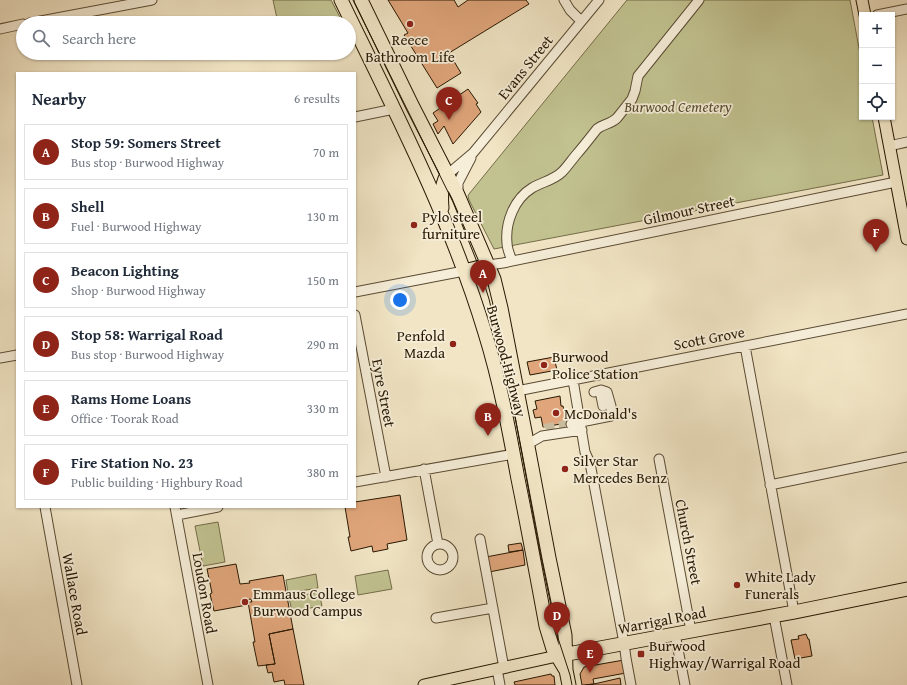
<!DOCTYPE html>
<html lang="en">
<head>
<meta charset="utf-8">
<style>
	:root { --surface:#fff; --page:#f2f2f3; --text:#1f2937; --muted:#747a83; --line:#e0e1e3; --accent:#8f2418 }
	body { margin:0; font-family:"Gentium Book Plus",serif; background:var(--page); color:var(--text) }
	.controls { position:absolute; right:12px; top:12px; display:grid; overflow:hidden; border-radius:0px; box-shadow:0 1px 3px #0004 }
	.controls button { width:36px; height:36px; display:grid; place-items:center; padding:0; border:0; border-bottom:1px solid var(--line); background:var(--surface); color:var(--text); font:20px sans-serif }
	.you { position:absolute; left:400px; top:300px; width:14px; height:14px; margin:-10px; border:3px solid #fff; border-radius:50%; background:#1a73e8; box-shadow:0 0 0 6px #1a73e833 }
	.badge { display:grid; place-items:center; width:26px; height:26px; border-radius:50%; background:var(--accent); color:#fff; font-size:13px; font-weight:700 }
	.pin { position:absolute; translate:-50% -33px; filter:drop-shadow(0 1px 2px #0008) }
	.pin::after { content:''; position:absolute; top:21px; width:14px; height:12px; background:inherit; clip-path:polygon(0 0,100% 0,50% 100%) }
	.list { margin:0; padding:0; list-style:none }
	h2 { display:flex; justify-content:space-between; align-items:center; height:52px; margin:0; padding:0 16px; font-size:17px }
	h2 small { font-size:13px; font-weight:400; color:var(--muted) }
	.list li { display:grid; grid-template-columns:26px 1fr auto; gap:12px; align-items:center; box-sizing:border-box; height:56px; margin:0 8px 8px; padding:0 8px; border:1px solid var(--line); border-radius:0px }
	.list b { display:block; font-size:15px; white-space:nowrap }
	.list p { margin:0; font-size:13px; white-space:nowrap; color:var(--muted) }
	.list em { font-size:13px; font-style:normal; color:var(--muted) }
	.icon { flex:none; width:22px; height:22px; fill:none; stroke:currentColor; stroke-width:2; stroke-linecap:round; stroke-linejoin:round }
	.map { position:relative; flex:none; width:907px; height:685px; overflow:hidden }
	.search { position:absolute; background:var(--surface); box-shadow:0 1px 3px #0004; left:16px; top:16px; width:340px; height:44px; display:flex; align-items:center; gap:10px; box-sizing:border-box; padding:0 14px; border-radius:22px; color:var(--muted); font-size:15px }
	.panel { position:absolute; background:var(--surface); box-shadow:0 1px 3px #0004; left:16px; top:72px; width:340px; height:436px; border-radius:0px }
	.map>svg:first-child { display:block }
</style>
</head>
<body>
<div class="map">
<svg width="907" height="685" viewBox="0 0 907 685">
	<rect width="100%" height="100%" fill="#f1e5c5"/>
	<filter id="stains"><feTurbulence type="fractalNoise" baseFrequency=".005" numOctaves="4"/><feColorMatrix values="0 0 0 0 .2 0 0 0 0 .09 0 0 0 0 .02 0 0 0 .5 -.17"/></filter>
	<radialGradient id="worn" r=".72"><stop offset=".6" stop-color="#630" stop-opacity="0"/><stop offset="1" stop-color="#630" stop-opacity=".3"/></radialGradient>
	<path fill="#c1c290" stroke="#746d49" d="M273,0H331L343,23H278Z
		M627,0H850L862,64V117H872L883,175L494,249L469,200L468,196L469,194Z
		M218,522L225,562L203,566L195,526Z
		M388,570L392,589L358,595L355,576Z
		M316,574L318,588L288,593L286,580Z
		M319,592L322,606L292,611L289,598Z"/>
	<path fill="#e0a57b" stroke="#281802" d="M388,0H454L458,7L468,0H526L529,4L449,53L461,73L437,88L404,35L408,33Z
		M468,89L478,103L476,104L481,112L453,144L444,126L438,134L433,124L438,121L433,113Z
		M554,357L557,370L530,375L527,362Z
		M560,396L561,406H563L567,423L543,427L541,417L535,418L533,410L537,409L535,401Z
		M400,495L407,540L387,544L388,549L373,552L372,546L351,551L348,537H350L345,507H355V502Z
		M521,543L523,550L509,552L508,545Z
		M523,550L525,565L489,572L486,557Z
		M236,564L240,584L250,583L249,581L283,575L293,629L269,634L275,664L258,666L253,642H255L248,602H252L251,599L246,600L247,605L214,611L210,594L212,593L207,569Z
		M293,629L304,685H285L284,680L274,682L272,672L268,673L266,665L275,664L269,634Z
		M806,634L808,639H809L812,656L795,659L791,640L799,639L798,636Z
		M624,660L626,673L593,679L594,684L582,685L580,674L584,667Z
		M551,674L552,676H554L555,685H515L514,682Z
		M620,678L621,685H586L594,684Z"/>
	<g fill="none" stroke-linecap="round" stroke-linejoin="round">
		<path stroke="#c9bc9e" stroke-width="9" stroke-dasharray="9 4.5" stroke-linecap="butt" d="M546,429L547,428L571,424"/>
		<g stroke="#5a4b33" stroke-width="11">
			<path id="minor" d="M564,0L570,10L581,21
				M877,15L907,9
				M30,23L152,0
				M0,29L23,24
				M355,117L394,109
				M889,146L907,142
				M447,175L473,153L599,0
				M458,194V183L471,158
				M512,261C510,255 507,249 507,243C505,223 514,199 532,188C542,182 554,180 562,172C567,167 571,161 576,155C583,147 590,138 597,129C603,124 611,124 617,118L632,99L635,91L638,76L699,0
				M488,265L503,263L896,182
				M355,292L464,271
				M355,315L386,477
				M745,346L794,612
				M0,358L17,355
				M573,380L585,452L590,463L624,643L626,658L631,685
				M517,391L907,314
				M600,391L603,406
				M571,424L611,416V406L607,392L601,390L594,392
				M528,444L542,436L582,430
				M659,459L691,631
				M424,469L438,544
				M355,482L514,454
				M770,485L907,457
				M45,507L77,685
				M175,507L208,685
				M177,515L218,507
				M480,539L504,668
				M427 557a13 13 0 1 1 26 0a13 13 0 1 1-26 0Z
				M774,616L787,685
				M436,618L493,608
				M675,634L685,685
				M497,669L500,685"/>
		</g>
		<g stroke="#281802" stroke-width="13">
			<path id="major" d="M862,0L865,15
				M884,117L907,239
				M424,685L557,656"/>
		</g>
		<g stroke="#281802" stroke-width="15">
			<path id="highway" d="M341,0C394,109 450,217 485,333C500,381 509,430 518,479C528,528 537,577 546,626L553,649L565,669
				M361,0L412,105L458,195L494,279L501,308L529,452L549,558L565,635L566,670L569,685
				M442,208C441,197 441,184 447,175
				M464,271L488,265
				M557,656L675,634L794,612L907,589"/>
		</g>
		<use href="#minor" stroke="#f6eed9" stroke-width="9"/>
		<use href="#major" stroke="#f1e5c5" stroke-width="11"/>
		<use href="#highway" stroke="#f1e5c5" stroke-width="13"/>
		<path stroke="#281802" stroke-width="1" d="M353,0L453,202L479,267L489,299L508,378L539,547L557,635L570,675L572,685"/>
	</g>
	<g fill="#8f2418" stroke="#f6eed9" stroke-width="1.5">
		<circle cx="410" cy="24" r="4"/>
		<circle cx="414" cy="225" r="4"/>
		<circle cx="453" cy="344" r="4"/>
		<circle cx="544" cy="365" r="4"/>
		<circle cx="556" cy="413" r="4"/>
		<circle cx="565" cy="469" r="4"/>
		<circle cx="737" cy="585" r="4"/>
		<circle cx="245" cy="602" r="4"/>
		<rect x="637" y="650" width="8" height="8" rx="2"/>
	</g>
	<g text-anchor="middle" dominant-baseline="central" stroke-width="3.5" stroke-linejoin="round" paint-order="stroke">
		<g font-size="15" fill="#281802" stroke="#f6eed9" text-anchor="start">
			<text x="410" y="39" text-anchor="middle">Reece<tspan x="410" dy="17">Bathroom Life</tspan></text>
			<text x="422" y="216">Pylo steel<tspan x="422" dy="17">furniture</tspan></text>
			<text x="445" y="335" text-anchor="end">Penfold<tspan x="445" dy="17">Mazda</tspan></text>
			<text x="552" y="356">Burwood<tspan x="552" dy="17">Police Station</tspan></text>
			<text x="564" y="413">McDonald's</text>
			<text x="573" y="460">Silver Star<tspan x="573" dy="17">Mercedes Benz</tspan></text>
			<text x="745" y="576">White Lady<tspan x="745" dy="17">Funerals</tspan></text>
			<text x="253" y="593">Emmaus College<tspan x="253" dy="17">Burwood Campus</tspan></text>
			<text x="649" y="645">Burwood<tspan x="649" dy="17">Highway/Warrigal Road</tspan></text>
		</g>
		<g font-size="15" fill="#281802" stroke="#f6eed9">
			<text transform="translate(525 67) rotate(-51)">Evans Street</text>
			<text transform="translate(689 210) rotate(-12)">Gilmour Street</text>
			<text transform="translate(709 338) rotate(-11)">Scott Grove</text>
			<text transform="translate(507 361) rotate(75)">Burwood Highway</text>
			<text transform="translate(384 393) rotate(79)">Eyre Street</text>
			<text transform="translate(689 542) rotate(79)">Church Street</text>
			<text transform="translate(205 593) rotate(80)">Loudon Road</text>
			<text transform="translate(75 594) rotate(80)">Wallace Road</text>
			<text transform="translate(662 620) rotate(-11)">Warrigal Road</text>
		</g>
		<g font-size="15" font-style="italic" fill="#564b2d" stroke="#f6eed9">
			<text x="678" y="106">Burwood Cemetery</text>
		</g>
	</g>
	<rect width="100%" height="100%" filter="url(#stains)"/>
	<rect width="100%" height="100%" fill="url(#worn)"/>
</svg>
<div class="controls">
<button>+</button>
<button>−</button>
<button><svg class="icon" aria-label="locate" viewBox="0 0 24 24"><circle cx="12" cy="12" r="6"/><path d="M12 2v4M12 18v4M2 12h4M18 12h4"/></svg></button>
</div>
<div class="you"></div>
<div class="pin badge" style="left:483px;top:293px">A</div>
<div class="pin badge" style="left:488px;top:436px">B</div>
<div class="pin badge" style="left:449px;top:120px">C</div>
<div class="pin badge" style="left:557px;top:635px">D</div>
<div class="pin badge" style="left:590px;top:673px">E</div>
<div class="pin badge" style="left:876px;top:252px">F</div>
<div class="search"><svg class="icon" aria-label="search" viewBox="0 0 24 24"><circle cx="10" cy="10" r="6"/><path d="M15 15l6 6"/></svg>Search here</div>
<section class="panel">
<h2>Nearby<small>6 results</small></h2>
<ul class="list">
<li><span class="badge">A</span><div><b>Stop 59: Somers Street</b><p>Bus stop · Burwood Highway</p></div><em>70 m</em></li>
<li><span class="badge">B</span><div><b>Shell</b><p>Fuel · Burwood Highway</p></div><em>130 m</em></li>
<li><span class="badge">C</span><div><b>Beacon Lighting</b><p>Shop · Burwood Highway</p></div><em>150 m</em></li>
<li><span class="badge">D</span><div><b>Stop 58: Warrigal Road</b><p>Bus stop · Burwood Highway</p></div><em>290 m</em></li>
<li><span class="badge">E</span><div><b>Rams Home Loans</b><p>Office · Toorak Road</p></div><em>330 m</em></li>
<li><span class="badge">F</span><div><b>Fire Station No. 23</b><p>Public building · Highbury Road</p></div><em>380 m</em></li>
</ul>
</section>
</div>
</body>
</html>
